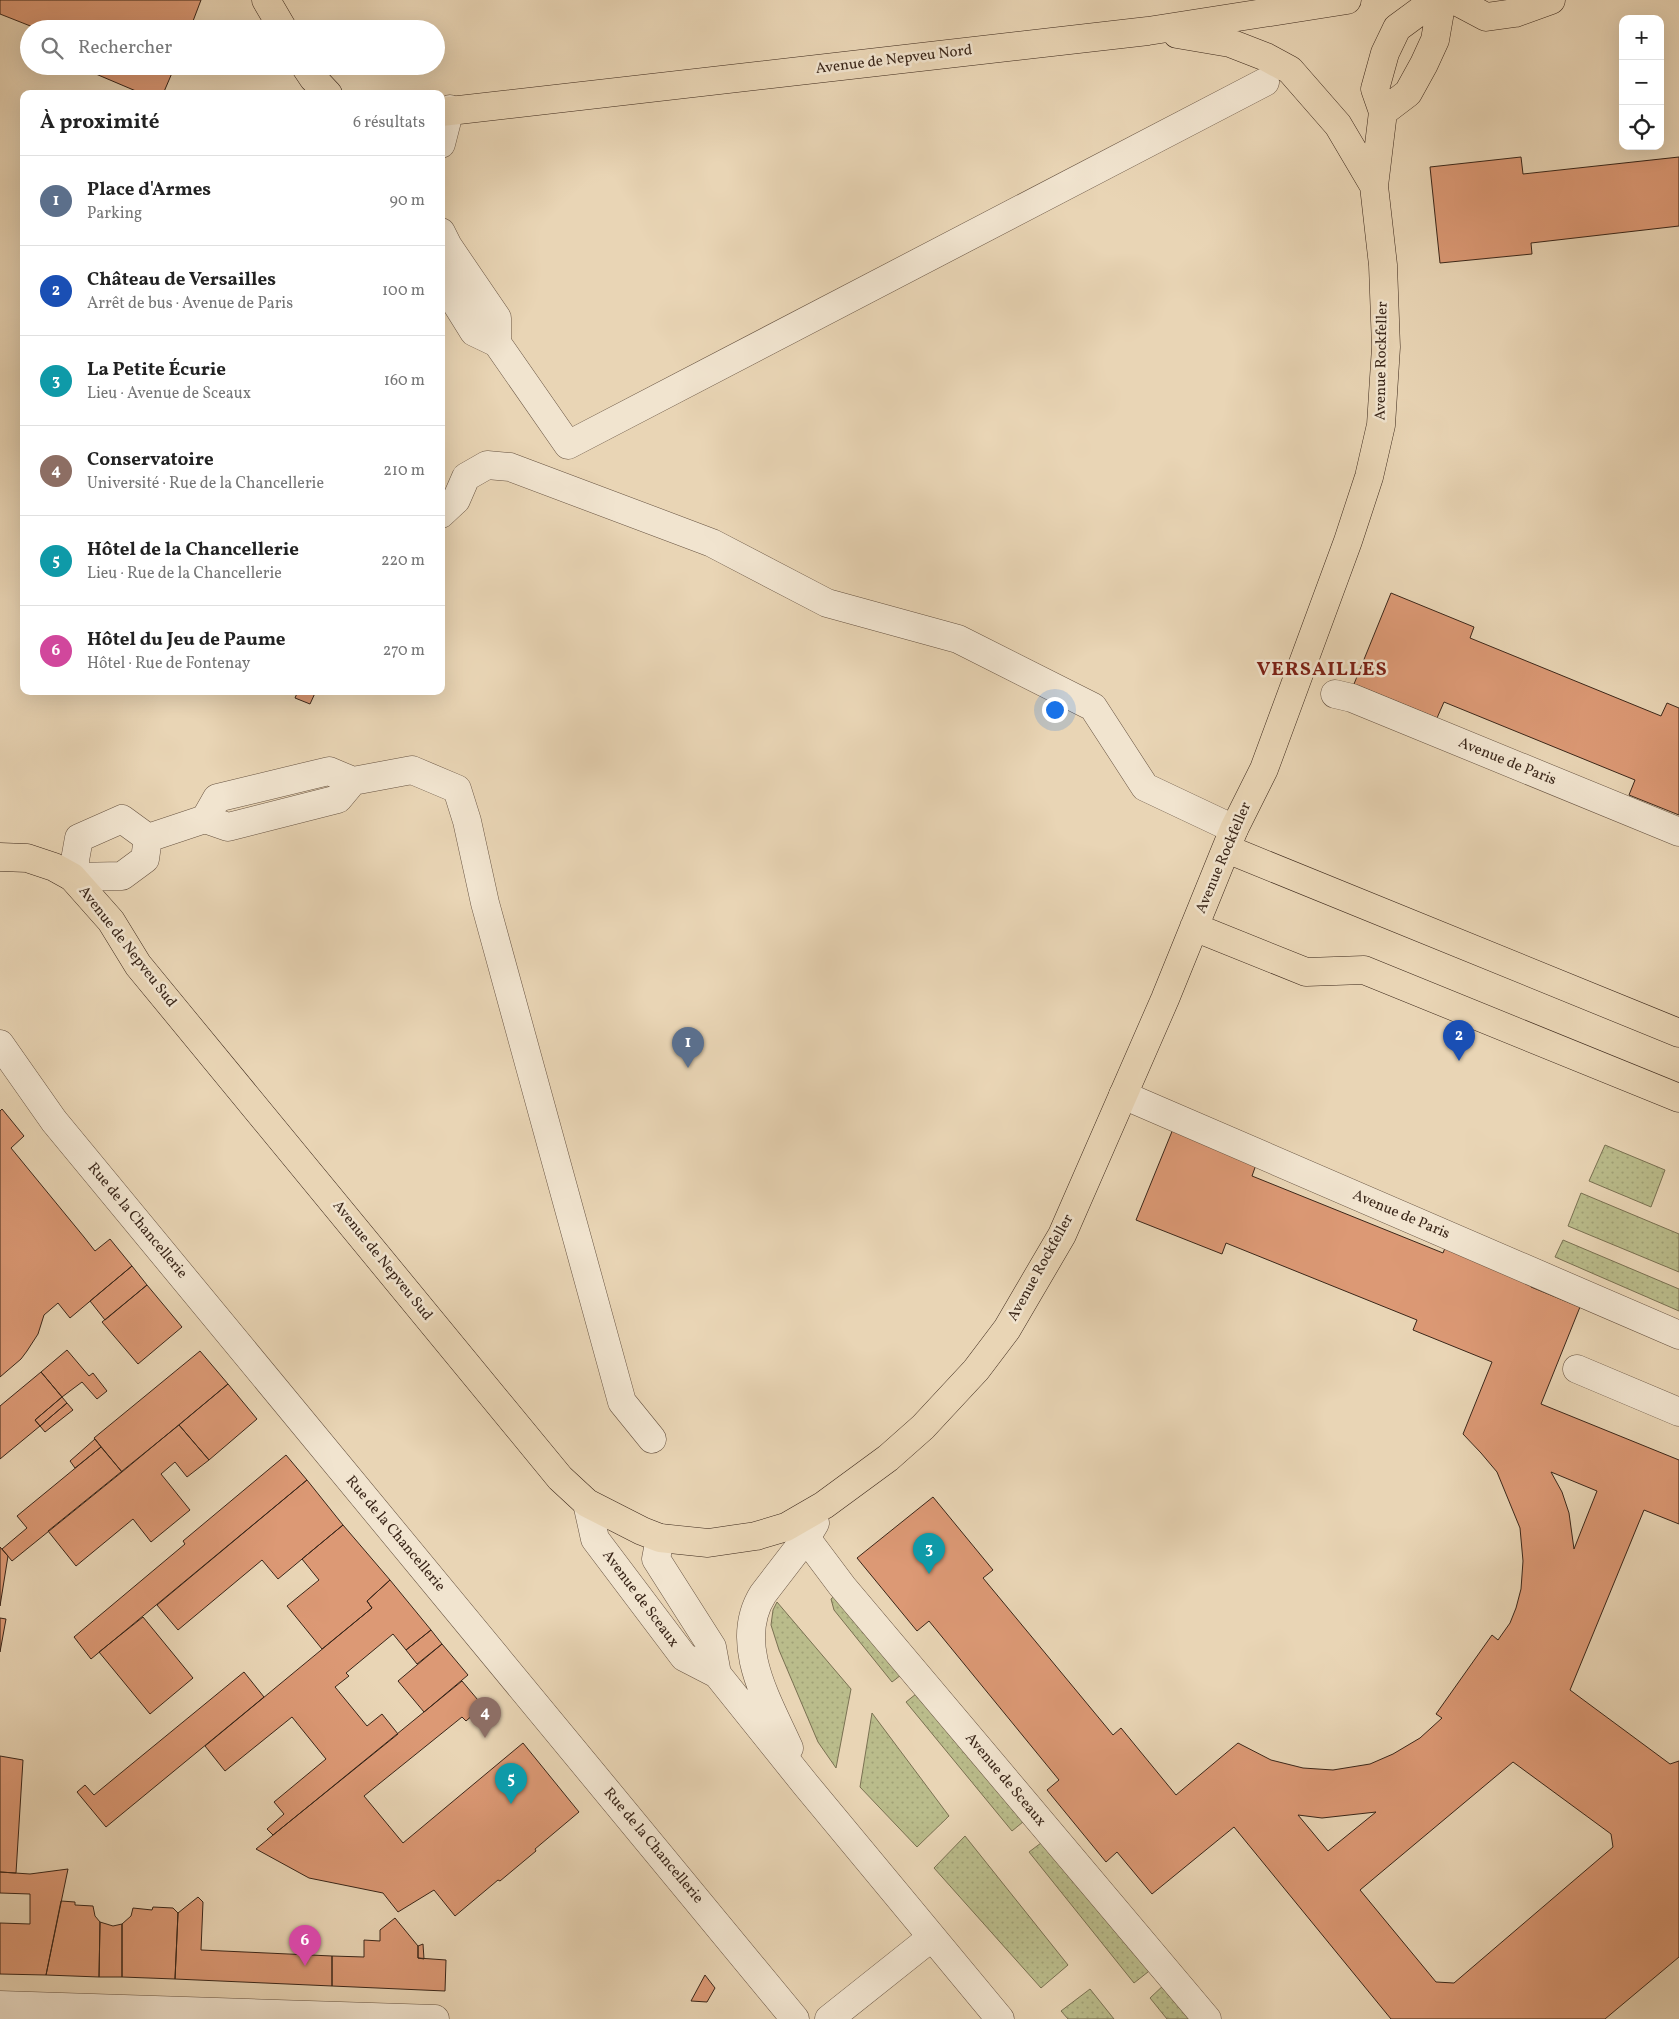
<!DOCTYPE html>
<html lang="fr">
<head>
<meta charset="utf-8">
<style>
	:root { --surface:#fff; --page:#f2f2f2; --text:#222; --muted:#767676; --line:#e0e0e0; --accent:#8f2418 }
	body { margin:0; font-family:Vollkorn,serif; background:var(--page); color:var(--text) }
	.controls { position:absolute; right:15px; top:15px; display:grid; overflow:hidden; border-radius:10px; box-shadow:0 5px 20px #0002 }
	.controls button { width:45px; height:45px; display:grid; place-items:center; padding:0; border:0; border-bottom:1px solid var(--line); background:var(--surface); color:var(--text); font:25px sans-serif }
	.you { position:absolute; left:1054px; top:709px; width:18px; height:18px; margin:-12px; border:4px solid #fff; border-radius:50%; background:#1a73e8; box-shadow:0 0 0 8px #1a73e833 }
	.badge { display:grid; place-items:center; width:32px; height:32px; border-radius:50%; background:var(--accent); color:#fff; font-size:16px; font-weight:700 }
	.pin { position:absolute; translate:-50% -41px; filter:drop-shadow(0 1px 2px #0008) }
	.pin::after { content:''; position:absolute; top:26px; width:18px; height:15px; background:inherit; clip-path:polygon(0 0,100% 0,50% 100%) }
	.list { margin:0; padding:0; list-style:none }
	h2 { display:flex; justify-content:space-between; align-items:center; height:65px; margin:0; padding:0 20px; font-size:21px }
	h2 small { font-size:16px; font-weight:400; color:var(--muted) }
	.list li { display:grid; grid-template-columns:32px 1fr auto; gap:15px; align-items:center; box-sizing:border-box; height:90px; padding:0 20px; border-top:1px solid var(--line) }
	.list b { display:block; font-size:19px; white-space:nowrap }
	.list p { margin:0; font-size:16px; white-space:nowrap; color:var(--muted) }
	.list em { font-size:16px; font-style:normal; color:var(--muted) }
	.icon { flex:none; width:28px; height:28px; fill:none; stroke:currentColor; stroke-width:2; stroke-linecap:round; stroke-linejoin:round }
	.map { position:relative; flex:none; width:1679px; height:2019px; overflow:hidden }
	.search { position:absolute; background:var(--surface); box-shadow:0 5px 20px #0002; left:20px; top:20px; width:425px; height:55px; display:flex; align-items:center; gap:12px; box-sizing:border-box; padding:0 18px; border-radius:28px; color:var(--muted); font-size:19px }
	.panel { position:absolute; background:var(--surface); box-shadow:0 5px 20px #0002; left:20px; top:90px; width:425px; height:605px; border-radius:10px }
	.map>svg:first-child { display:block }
</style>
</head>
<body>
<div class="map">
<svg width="1679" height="2019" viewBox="0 0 1679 2019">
	<defs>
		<pattern id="grass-dots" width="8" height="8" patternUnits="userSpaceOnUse" patternTransform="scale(1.25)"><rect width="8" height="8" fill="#babc8b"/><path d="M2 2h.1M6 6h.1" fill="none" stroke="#a1a177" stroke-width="1.8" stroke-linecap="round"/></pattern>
	</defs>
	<rect width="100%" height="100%" fill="#e9d5b5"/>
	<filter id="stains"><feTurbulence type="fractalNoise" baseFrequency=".004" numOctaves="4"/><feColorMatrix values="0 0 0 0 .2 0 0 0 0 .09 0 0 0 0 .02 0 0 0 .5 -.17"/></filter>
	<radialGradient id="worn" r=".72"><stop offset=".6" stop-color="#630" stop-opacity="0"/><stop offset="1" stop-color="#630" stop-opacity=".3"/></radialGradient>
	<path fill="url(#grass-dots)" stroke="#7a7152" d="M1605,1145L1665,1170L1651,1207L1589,1181Z
		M1581,1193L1679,1234V1272L1568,1226Z
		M1563,1240L1679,1289V1311L1555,1257Z
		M839,1592L905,1672L892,1682L834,1610L831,1599Z
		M777,1602L851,1689L836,1768L818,1742L779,1650L771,1625L773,1610Z
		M921,1690L1029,1817L1012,1831L906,1702Z
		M872,1713L949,1816L917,1847L860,1787Z
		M965,1836L1068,1965L1041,1988L934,1868Z
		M1045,1840L1153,1968L1134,1983L1029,1852Z
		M1166,1983L1195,2019H1167L1150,1998Z
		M1090,1989L1114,2019H1068L1061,2011Z"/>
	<path fill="#dc9975" stroke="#3a2619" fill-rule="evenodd" d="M0,0H201L190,29H38L0,14Z
		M77,66H175L163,94H143Z
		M1521,157L1523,174L1679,157V226L1531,243L1532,254L1440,263L1430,167Z
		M1391,593L1474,627L1470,638L1661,716L1667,703L1679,708V815L1629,795L1635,780L1444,702L1437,718L1354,684Z
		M298,691H316L310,704L295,698Z
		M2,1109L24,1136L11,1148L84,1237L95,1251L110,1239L132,1266L70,1318L58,1303L44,1315L38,1334L27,1351L21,1359L0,1377V1111Z
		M1173,1129L1257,1162L1252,1176L1443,1253L1449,1238L1536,1273L1531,1287L1580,1307L1541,1404L1679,1460V1524L1644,1510L1570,1690L1670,1764L1679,1761V1957L1605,2019H1391L1234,1827L1152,1894L1117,1852L1106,1862L1047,1790L1059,1780L929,1621L917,1631L857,1558L933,1497L993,1570L983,1578L1113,1735L1121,1728L1176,1795L1238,1743L1271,1760L1303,1768L1333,1770L1370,1764L1393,1754L1420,1738L1442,1718L1436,1714L1492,1635L1498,1640L1510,1623L1516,1608L1521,1589L1523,1561L1520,1528L1497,1472L1481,1453L1463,1434L1492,1362L1413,1330L1417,1320L1226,1243L1222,1254L1136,1220ZM1551,1472L1597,1491L1574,1549L1569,1513L1562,1492ZM1513,1762L1611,1834L1613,1847L1454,1983L1436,1982L1360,1890ZM1376,1812L1328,1851L1298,1815L1322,1818Z
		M132,1266L147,1285L105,1320L90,1301Z
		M147,1285L182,1327L138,1364L102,1322Z
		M67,1350L89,1376L93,1373L107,1391L97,1399L82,1382L62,1397L41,1372Z
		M200,1351L228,1384L122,1472L94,1438Z
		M41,1372L62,1397L35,1420L40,1426L0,1459V1406Z
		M228,1384L257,1419L209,1460L179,1425Z
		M62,1397L67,1403L40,1426L35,1420Z
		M67,1403L73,1410L45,1432L40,1426Z
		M179,1425L209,1460L187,1477L175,1462L161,1474L190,1510L151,1542L133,1519L76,1566L48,1531Z
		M95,1439L101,1447L75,1468L70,1461Z
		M101,1447L122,1472L12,1561L2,1549L27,1528L17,1516Z
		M286,1455L307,1480L91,1659L74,1637L185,1544L183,1541Z
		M307,1480L343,1525L278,1579L262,1560L178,1630L157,1605Z
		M343,1525L390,1580L367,1601L372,1608L322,1649L287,1606L319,1580L302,1559Z
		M0,1547L8,1556L0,1606Z
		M390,1580L431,1630L406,1650L393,1634L346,1673L349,1676L335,1687L367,1726L382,1714L398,1734L273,1835L267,1829L284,1814L274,1802L326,1759L292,1717L225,1771L205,1746L372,1608L367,1601Z
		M143,1617L193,1678L150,1714L99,1652Z
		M0,1618L6,1619L0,1652Z
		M431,1630L442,1644L417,1664L406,1650Z
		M442,1644L468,1675L424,1712L398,1681Z
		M244,1672L264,1697L106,1827L77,1792L85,1785L94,1795Z
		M462,1681L483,1706L466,1721L462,1717L364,1796L403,1843L523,1743L579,1812L535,1849L536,1851L500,1881L498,1880L455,1916L434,1890L398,1912L383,1893L309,1878L256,1849Z
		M0,1756L23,1760L16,1873L0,1872Z
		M68,1869L46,1975L0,1974V1923L30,1924V1894L0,1893V1872L30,1874Z
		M198,1897L203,1902L201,1950L332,1956V1986L175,1979L178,1913Z
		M61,1901L75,1902V1905L93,1906L95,1916L100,1922L99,1977L46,1975Z
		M153,1907L173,1908L178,1913L175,1979L122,1977V1924L131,1916L133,1908L152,1910Z
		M395,1918L418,1946V1958L446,1960L445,1991L332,1986V1956L364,1957V1940L380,1941V1930Z
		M100,1922L113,1926L122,1924V1977H99Z
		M423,1944L424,1959L418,1958V1946Z
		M705,1975L715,1988L707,2002L691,2001Z"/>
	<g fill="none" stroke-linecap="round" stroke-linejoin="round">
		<g stroke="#665240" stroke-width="29">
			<path id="minor" d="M441,144L450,109
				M441,232L448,246L497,318V343
				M441,279L474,332L497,343L568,445L1265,82
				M441,514L456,500L466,477L487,465L510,467L712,543L827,603L958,639L1093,707L1145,787L1234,829
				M1335,694L1352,698L1679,832
				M122,819L148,838L145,859L122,876L72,877L79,838Z
				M205,819L217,798L329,771L353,781L412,770L457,789L467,821L485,903L622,1402L652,1439
				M148,838L205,819L228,827L338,799L353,781
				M0,1044L54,1121L795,2019
				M1123,1095L1679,1335
				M1577,1369L1679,1412
				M587,1503L595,1539L684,1657L717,1674L806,1785L1000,2019
				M660,1538L656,1559L712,1647L717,1674
				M806,1538L842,1586L1207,2019
				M789,1748C768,1701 732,1643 763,1594L806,1538L815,1523
				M0,2005L435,2019
				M829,2019L932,1937"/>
		</g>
		<g stroke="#3a2619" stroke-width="29">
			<path id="major" d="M266,0L283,29
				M1454,0L1486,17L1515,13L1551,0
				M1177,34L1230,43L1266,57L1290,70L1338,125L1374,186
				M305,66L313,78L328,94
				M441,112L1148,31L1347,0
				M1383,112L1408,93L1424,64L1435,40L1442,0
				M1227,849L1679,1033
				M0,857L27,858L54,867L72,877L111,921L138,965L560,1478L587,1503L642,1531L660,1538L708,1543L756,1536L786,1527L824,1505L888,1458L923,1427L976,1370L1007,1329L1062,1235L1165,999L1234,829L1264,769L1348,541L1369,477L1381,425L1386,347L1383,265L1374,186L1383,112L1375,89L1385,53L1397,28L1435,0
				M1194,927L1306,972L1364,970L1679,1098"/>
		</g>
		<use href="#minor" stroke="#f1e4cf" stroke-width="28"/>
		<use href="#major" stroke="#e9d5b5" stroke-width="28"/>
	</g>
	<g text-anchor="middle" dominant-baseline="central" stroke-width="5" stroke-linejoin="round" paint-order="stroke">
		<g font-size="15" fill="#3a2619" stroke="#f1e4cf">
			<text transform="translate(894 60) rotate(-7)">Avenue de Nepveu Nord</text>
			<text transform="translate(1382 361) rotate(-89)">Avenue Rockfeller</text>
			<text transform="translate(1507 762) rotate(22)">Avenue de Paris</text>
			<text transform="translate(1224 858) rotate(-67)">Avenue Rockfeller</text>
			<text transform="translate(127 947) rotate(52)">Avenue de Nepveu Sud</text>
			<text transform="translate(1401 1215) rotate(23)">Avenue de Paris</text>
			<text transform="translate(137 1221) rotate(50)">Rue de la Chancellerie</text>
			<text transform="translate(382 1261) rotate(51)">Avenue de Nepveu Sud</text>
			<text transform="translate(1041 1268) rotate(-61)">Avenue Rockfeller</text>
			<text transform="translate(395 1534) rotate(50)">Rue de la Chancellerie</text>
			<text transform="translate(640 1599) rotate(53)">Avenue de Sceaux</text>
			<text transform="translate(1005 1780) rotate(50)">Avenue de Sceaux</text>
			<text transform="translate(653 1846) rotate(50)">Rue de la Chancellerie</text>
		</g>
		<g font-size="20" font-weight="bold" letter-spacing="1" fill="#7a1f14" stroke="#f1e4cf">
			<text x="1322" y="670">VERSAILLES</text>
		</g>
	</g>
	<rect width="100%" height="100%" filter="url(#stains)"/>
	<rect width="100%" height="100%" fill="url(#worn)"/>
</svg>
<div class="controls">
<button>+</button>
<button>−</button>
<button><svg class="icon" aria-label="locate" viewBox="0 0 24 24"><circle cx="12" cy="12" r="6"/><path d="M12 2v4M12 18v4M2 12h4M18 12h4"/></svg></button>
</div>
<div class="you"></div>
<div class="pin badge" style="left:688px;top:1068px;background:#5c6f8a">1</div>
<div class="pin badge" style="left:1459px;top:1061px;background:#1a4fb4">2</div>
<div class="pin badge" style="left:929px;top:1574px;background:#0f9aa8">3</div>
<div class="pin badge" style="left:485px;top:1738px;background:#8d6e63">4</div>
<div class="pin badge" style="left:511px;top:1804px;background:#0f9aa8">5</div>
<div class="pin badge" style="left:305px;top:1966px;background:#d1479c">6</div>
<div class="search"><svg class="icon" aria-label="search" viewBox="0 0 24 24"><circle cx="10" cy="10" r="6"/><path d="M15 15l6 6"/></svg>Rechercher</div>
<section class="panel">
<h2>À proximité<small>6 résultats</small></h2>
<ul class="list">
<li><span class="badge" style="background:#5c6f8a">1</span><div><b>Place d'Armes</b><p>Parking</p></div><em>90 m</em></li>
<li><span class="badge" style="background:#1a4fb4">2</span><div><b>Château de Versailles</b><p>Arrêt de bus · Avenue de Paris</p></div><em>100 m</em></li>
<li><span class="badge" style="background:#0f9aa8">3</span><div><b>La Petite Écurie</b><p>Lieu · Avenue de Sceaux</p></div><em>160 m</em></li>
<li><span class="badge" style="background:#8d6e63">4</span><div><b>Conservatoire</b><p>Université · Rue de la Chancellerie</p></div><em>210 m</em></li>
<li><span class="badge" style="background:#0f9aa8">5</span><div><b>Hôtel de la Chancellerie</b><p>Lieu · Rue de la Chancellerie</p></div><em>220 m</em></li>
<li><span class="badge" style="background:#d1479c">6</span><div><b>Hôtel du Jeu de Paume</b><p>Hôtel · Rue de Fontenay</p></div><em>270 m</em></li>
</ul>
</section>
</div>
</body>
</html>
